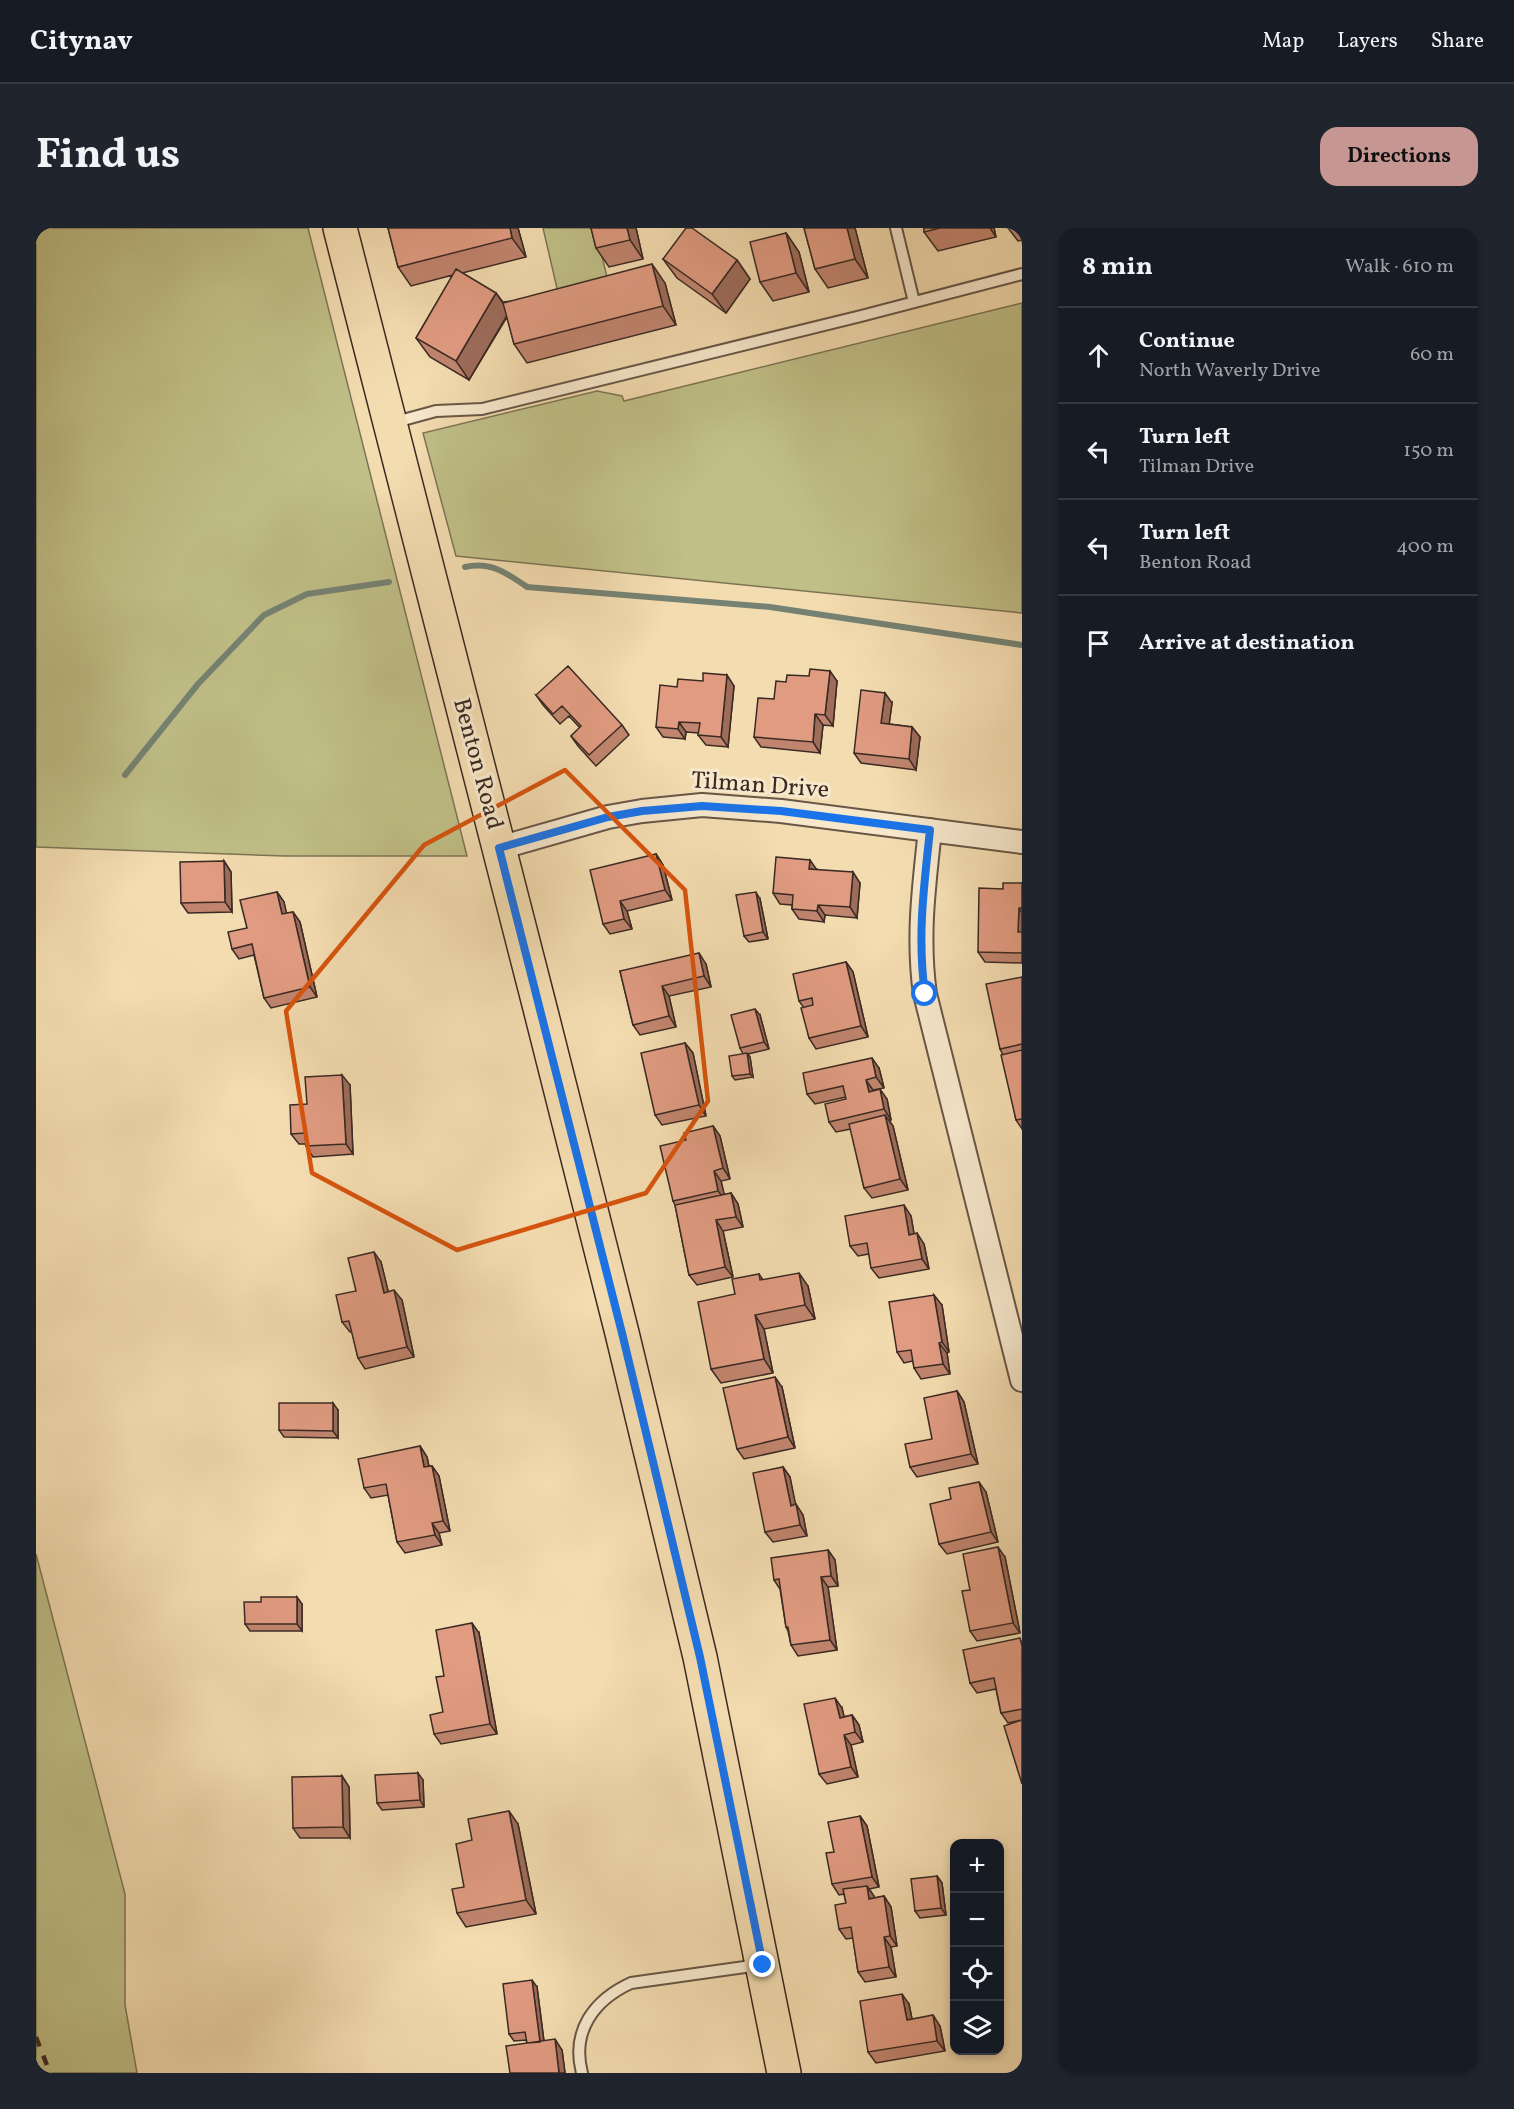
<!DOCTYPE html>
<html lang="en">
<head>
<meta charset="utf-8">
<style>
	:root { --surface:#171b24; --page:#20242c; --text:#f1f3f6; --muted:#9ea1a6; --line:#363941; --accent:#c59692 }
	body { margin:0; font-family:Vollkorn,serif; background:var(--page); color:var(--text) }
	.controls { position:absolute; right:18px; bottom:18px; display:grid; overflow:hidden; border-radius:12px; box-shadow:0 3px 9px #0003 }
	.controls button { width:54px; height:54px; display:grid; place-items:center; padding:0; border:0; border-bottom:2px solid var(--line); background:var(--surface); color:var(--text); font:30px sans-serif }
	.stop { position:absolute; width:18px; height:18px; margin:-14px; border:4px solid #1a73e8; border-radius:50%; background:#fff }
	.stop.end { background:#1a73e8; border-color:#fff; box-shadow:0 2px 6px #0008 }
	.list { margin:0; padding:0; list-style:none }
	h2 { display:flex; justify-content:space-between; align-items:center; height:78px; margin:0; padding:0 24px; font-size:26px }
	h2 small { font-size:20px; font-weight:400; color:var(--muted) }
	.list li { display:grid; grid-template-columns:39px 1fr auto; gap:18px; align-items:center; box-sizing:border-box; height:96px; padding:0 24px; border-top:2px solid var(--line) }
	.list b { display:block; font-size:22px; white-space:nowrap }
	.list p { margin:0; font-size:20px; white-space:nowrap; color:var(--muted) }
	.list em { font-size:20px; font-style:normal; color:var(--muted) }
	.icon { flex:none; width:33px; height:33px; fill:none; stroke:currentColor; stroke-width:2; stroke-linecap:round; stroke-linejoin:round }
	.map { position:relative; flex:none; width:986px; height:1845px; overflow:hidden; border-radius:18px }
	header { display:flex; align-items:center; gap:36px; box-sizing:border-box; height:84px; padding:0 30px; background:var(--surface); border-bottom:2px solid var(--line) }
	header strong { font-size:28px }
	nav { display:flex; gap:33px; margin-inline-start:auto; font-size:21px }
	.intro { display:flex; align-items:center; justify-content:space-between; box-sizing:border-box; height:144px; padding:0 36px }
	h1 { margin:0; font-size:42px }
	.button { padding:15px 27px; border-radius:18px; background:var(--accent); color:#111; font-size:21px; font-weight:700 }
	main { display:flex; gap:36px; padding:0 36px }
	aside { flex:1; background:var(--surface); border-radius:18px; box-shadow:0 3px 9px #0003 }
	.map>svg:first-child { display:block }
</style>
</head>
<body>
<header>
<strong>Citynav</strong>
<nav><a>Map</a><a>Layers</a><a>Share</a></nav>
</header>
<div class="intro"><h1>Find us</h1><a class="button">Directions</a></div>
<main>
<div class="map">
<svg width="986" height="1845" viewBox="0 0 986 1845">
	<rect width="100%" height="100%" fill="#f3dcb0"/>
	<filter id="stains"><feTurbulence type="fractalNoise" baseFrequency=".00333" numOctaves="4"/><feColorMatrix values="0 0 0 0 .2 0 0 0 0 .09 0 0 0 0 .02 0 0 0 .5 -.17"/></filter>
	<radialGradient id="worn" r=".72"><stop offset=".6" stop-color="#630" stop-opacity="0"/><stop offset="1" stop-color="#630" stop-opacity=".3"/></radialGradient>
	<path fill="#c0bf87" stroke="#7d7455" stroke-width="1.5" d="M0,0H272L431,628H249L0,619Z
		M507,0H559L573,57L523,69Z
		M986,75V385L420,328L387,205L561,163L586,168L588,173Z
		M0,1326L89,1666V1777L101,1845H0Z"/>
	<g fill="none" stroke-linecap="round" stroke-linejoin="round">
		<path stroke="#758273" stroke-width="6" d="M429,339C454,333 471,345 491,359L734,379L986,417
			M89,547L162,456L228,387L271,366L353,354"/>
		<g stroke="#685646" stroke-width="14">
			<path id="lane" d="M860,0L878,74
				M356,195L400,183L446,181L825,88L986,46
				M546,1845C535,1803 558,1772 595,1755L723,1737"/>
		</g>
		<g stroke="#685646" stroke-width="26">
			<path id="street" d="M894,602C888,658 881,709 889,766L986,1152
				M463,620L572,589L606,583L666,577L745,583L986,614"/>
		</g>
		<g stroke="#3a2a23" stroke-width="36">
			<path id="primary" d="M304,0L504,780L586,1105L664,1429L748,1845"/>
		</g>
		<use href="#lane" stroke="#f7e8cc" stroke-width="10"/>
		<use href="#street" stroke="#f7e8cc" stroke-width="22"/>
		<use href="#primary" stroke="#f3dcb0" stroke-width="33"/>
		<path stroke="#3a2a23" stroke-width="4.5" stroke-dasharray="10 10" stroke-linecap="butt" d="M0,1809L14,1845"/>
	</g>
	<path fill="#c1856f" stroke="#3a2a23" stroke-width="1.5" d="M352,0H482L490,29L426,45L460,65L467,74L629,55L640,97L491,135L478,116L471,89L433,152L394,129L380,110L417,47L375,58L362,39Z
		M555,0H600L607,31L573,39L560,20Z
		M768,0H819L832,50L792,60L779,41Z
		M888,0H958L960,9L902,23L888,4Z
		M972,0H986V12L982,13Z
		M750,5L763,24L773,64L737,73L724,54Z
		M627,31L701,32L714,51L690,85L641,50Z
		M801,453L797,498L787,497L784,525L725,519L718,509L738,471L750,454Z
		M698,458L692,519L670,517L662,507L663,505L650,504L649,511L627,509L620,499L641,459Z
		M500,467L586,497L593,507L560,538L542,518L535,508L544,500L533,488L524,496L507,477Z
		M856,475L853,496L876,499L884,509L880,542L825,535L818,525Z
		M620,626L627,637L636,672L591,683L596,701L574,706L567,696Z
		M188,633L195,644L196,684L152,685L145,675Z
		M780,641L824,655L821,690L789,687L788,694L763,691L756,681V677L744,676L737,665Z
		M986,655V735L949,734L942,724L967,661Z
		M241,664L248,674L250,685L257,684L264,694L281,769L235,780L228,770L218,727L203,731L196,721L211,700Z
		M724,671L732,711L713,714L708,708Z
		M810,734L817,744L832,809L780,821L773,810L768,780L763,773Z
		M670,736L675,759L633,768L640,799L604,807L597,797L584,743Z
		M986,749V901L980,892L967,827L964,821Z
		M724,787L733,821L712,826L714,829L717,849L699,852L696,848L707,826L704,820Z
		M649,815L657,825L670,888L626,897L619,887Z
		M843,840L848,860L837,862L838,863L851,871L855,892H853L857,898L872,962L836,970L828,960L815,901L800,904L793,894L810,871V869L779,876L771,866Z
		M314,857L317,926L277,929L270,918L269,916H263L255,906L271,876Z
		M677,898L684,908L694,951L685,953L688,967L695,965L702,976L707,999L687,1003L697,1049L661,1057L653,1047L639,977L637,973L650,912Z
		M875,988L878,1006L888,1016L893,1041L843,1050L835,1040L833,1026L822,1028L814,1018Z
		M345,1034L352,1063L366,1072L378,1129L329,1141L322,1130L316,1104H314L306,1094L320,1063Z
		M723,1046L727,1052L772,1058L779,1091L728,1101L737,1145L685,1155L675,1141L699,1066Z
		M906,1077L913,1124L911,1125L914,1146L885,1151L878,1140L877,1133L868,1135L861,1124Z
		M746,1159L759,1220L708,1231L701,1221Z
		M921,1163L928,1174L942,1236L881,1249L874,1239L896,1211Z
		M302,1182V1210L248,1209L243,1202Z
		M384,1218L391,1229L393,1238H396L403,1248L414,1303L403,1305L406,1317L369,1325L361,1314L352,1267L335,1270L328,1260Z
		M747,1239L754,1249L759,1277L767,1287L771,1308L737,1314L729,1304Z
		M950,1264L962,1314L911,1326L903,1316L915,1271Z
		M792,1322L799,1332L802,1358L792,1359L801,1422L762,1428L755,1417L752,1403L750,1399L744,1361L738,1352Z
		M969,1329L984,1405L941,1413L934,1403V1362Z
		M266,1376V1403H214L209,1396Z
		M443,1405L461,1506L405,1516L398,1506Z
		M986,1413V1556V1492L972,1495L965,1485L960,1461L941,1465L934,1455Z
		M806,1480L808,1489L816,1487L823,1497L827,1514L815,1517L822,1549L791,1556L783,1546Z
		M306,1548L313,1559L314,1610H264L257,1600Z
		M387,1552L388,1579L346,1582L341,1575Z
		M824,1588L831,1598L843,1659L833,1661L839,1670L848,1668L855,1679L861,1718L855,1719L860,1749L829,1754L822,1744L817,1710L810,1711L803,1701L810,1675L808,1666L803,1667L796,1656L798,1624Z
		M482,1596L500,1686L430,1699L421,1685L428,1659Z
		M901,1648L906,1655L910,1687L884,1690L879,1683Z
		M501,1759L508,1813L526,1822L529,1845H474L491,1815L490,1812L478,1813L473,1806Z
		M873,1776L876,1791L904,1798L909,1823L840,1835L832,1824Z"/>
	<path fill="#9d6c5a" stroke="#3a2a23" stroke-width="1.5" d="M474,0H482L490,29L476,10Z
		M591,0H600L607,31L594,12Z
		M811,0H819L832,50L819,31Z
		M954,0H958L960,9Z
		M750,5L763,24L773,64L760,45Z
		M701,32L714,51L690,85L676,66Z
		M616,36L629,55L640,97L627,78Z
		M460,65L473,84L433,152L420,133Z
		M794,443L801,453L797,498L789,487Z
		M691,447L698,458L692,519L685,509Z
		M849,465L856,475L852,505L845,495Z
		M779,486L787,497L784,525L777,514Z
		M643,494L650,504L649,511L642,501Z
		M876,499L884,509L880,542L873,531Z
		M620,626L627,637L636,672L629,662Z
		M774,632L781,642L773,641Z
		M188,633L195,644L196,684L189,674Z
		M817,644L824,655L821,690L814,679Z
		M241,664L248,674L253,696L246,686Z
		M720,664L724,671L732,711L727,704Z
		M584,673L591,683L596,701L588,691Z
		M782,677L789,687L788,694L781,683Z
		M983,680L986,685V709L982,704Z
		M257,684L264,694L281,769L274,759Z
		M663,725L670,736L675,759L668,748Z
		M810,734L817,744L832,809L825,798Z
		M626,758L633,768L640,799L633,788Z
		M719,781L724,787L733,821L728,814Z
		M649,815L657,825L670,888L663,877Z
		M711,825L714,829L717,849L714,846Z
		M836,830L843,840L848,860L840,849Z
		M306,847L314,857L317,926L310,916Z
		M830,852L837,862L840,874L833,864Z
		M844,861L851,871L855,892L848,881Z
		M849,887L857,898L872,962L864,951Z
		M677,898L684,908L694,951L687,940Z
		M678,943L685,953L690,973L682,963Z
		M695,965L702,976L707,999L700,989Z
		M868,977L875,988L880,1017L873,1007Z
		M680,992L687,1003L697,1049L689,1039Z
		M881,1005L888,1016L893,1041L886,1031Z
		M338,1024L345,1034L355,1075L348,1065Z
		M763,1045L772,1058L779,1091L769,1077Z
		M358,1062L366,1072L378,1129L371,1119Z
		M898,1067L906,1077L913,1124L906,1114Z
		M719,1087L728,1101L737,1145L728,1131Z
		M903,1115L911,1125L914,1146L907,1136Z
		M739,1149L746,1159L759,1220L752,1209Z
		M921,1163L928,1174L942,1236L935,1226Z
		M297,1175L302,1182V1210L297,1203Z
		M384,1218L391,1229L395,1249L388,1239Z
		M396,1238L403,1248L414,1303L407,1293Z
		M747,1239L754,1249L762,1288L755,1278Z
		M943,1254L950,1264L962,1314L955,1304Z
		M760,1276L767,1287L771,1308L764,1297Z
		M396,1295L403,1305L406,1317L399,1307Z
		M962,1319L969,1329L984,1405L977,1395Z
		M792,1322L799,1332L802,1358L795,1348Z
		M785,1349L792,1359L801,1422L794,1412Z
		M261,1369L266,1376V1403L261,1396Z
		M436,1395L443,1405L461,1506L454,1496Z
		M799,1470L806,1480L811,1500L804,1490Z
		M816,1487L823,1497L827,1514L819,1504Z
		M808,1507L815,1517L822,1549L815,1539Z
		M382,1545L387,1552L388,1579L384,1572Z
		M306,1548L313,1559L314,1610L307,1599Z
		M473,1583L482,1596L500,1686L490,1672Z
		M824,1588L831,1598L843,1659L836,1649Z
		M901,1648L906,1655L910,1687L905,1680Z
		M831,1658L838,1668L840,1681L833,1671Z
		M848,1668L855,1679L861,1718L854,1708Z
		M848,1709L855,1719L860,1749L853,1739Z
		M496,1752L501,1759L509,1822L504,1815Z
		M866,1766L873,1776L878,1802L871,1792Z
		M897,1787L904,1798L909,1823L901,1813Z
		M519,1811L526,1822L529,1845H523Z"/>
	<path fill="#e09b81" stroke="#3a2a23" stroke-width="1.5" d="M352,0H474L476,10L362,39Z
		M555,0H591L594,12L560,20Z
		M650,0H656L701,32L676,66L627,31Z
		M768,0H811L819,31L779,41Z
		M888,0H904L888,4Z
		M750,5L760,45L724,54L714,14Z
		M616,36L627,78L478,116L467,75Z
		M420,41L460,65L420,133L380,110Z
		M532,438L586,497L553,527L535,508L545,498L526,478L517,486L500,467Z
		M774,441L794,443L789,487L779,486L777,514L718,509L722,470L738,471L740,453L750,454L751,447L773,448Z
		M667,445L691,447L685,509L662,507L664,495L643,494L642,501L620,499L624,457L641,459L642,451L667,453Z
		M825,462L849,465L845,495L876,499L873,531L818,525Z
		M620,626L629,662L584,673L588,691L567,696L554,642Z
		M740,629L774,632L773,641L817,644L814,679L782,677L781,683L756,681L757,667L737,665Z
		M188,633L189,674L145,675L144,634Z
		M967,655H986V680H983L982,704H986V725L942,724L943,660L967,661Z
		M241,664L246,686L257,684L274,759L228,770L216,716L196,721L192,704L211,700L204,672Z
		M720,664L727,704L708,708L700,667Z
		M663,725L668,748L626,758L633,788L597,797L584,743Z
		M810,734L825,798L773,810L765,780L777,777L776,770L763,773L757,746Z
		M986,749V816L964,821L950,756Z
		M719,781L728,814L704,820L695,787Z
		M649,815L663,877L619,887L605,825Z
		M986,822V891L980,892L965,827Z
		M711,825L714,846L696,848L693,828Z
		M836,830L840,849L830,852L833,864L844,861L848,881L793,894L789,876L810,871L807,858L771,866L767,845Z
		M306,847L310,916L270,918L269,905L255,906L254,877L271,876L269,849Z
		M849,887L864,951L828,960L813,896Z
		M677,898L687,940L678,943L682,963L637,973L624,918L650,912L648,905Z
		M695,965L700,989L680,992L689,1039L653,1047L639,977Z
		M868,977L873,1007L881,1005L886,1031L835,1040L831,1015L814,1018L809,988Z
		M338,1024L348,1065L358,1062L371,1119L322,1130L313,1093L306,1094L300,1067L320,1063L312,1030Z
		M763,1045L769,1077L719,1087L728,1131L675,1141L662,1074L699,1066L696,1051L723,1046L724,1052Z
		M898,1067L906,1114L903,1115L907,1136L878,1140L875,1122L861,1124L853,1074Z
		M739,1149L752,1209L701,1221L687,1160Z
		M921,1163L935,1226L874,1239L869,1216L896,1211L888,1170Z
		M243,1175H297V1203L243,1202Z
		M384,1218L388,1239L396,1238L407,1293L396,1295L399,1307L361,1314L350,1256L328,1260L322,1231Z
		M747,1239L755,1278L760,1276L764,1297L729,1304L717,1245Z
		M943,1254L955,1304L903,1316L894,1276L915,1271L913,1260Z
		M962,1319L977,1395L934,1403L926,1363L934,1362L927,1326Z
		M792,1322L795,1348L785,1349L794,1412L755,1417L752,1399H750L743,1351L738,1352L735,1330Z
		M225,1369H261V1396H209L208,1374H225Z
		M436,1395L454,1496L398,1506L394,1487L407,1484L400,1449L408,1448L400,1402Z
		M984,1410L986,1418V1481L965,1485L958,1450L934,1455L927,1422Z
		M799,1470L804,1490L816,1487L819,1504L808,1507L815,1539L783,1546L768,1476Z
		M986,1492V1556L968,1498Z
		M382,1545L384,1572L341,1575L339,1547Z
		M306,1548L307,1599L257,1600L256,1549Z
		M473,1583L490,1672L421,1685L416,1661L428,1659L420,1616L436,1612L432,1591Z
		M824,1588L836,1649L796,1656L790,1625L798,1624L792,1594Z
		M901,1648L905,1680L879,1683L875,1651Z
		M831,1658L833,1671L848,1668L854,1708L848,1709L853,1739L822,1744L815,1699L803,1701L799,1677L810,1675L807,1661Z
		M496,1752L504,1814L491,1815L489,1804L473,1806L467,1756Z
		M866,1766L871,1792L897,1787L901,1813L832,1824L824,1773Z
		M519,1811L523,1845H474L470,1818Z"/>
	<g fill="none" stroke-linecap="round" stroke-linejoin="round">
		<path stroke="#1a73e8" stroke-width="8" d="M727,1737L664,1429L586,1105L463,620L572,589L606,583L666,578L745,583L894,602C888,658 881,709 889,766"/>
	</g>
	<path fill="none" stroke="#d7540e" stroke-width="4.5" stroke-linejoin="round" d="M529,542L649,662L672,873L610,965L421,1022L276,945L250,783L388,617Z"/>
	<g text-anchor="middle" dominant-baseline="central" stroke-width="6" stroke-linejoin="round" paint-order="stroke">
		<g font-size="24" fill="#3a2a23" stroke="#f7e8cc">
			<text transform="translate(441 536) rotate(75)">Benton Road</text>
			<text transform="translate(724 558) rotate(4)">Tilman Drive</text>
		</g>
	</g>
	<rect width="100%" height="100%" filter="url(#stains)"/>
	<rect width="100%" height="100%" fill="url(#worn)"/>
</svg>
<div class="controls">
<button>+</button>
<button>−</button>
<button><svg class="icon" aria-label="locate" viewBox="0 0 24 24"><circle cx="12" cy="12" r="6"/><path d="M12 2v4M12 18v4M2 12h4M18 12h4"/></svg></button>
<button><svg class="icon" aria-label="layers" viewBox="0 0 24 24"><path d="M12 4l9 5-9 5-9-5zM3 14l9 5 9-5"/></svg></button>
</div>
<div class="stop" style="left:889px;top:766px"></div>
<div class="stop end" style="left:727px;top:1737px"></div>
</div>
<aside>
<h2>8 min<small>Walk · 610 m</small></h2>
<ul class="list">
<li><svg class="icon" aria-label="ahead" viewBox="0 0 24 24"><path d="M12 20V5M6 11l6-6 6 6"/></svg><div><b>Continue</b><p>North Waverly Drive</p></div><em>60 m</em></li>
<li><svg class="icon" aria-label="left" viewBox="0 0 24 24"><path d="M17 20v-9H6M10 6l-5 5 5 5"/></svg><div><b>Turn left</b><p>Tilman Drive</p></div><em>150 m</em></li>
<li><svg class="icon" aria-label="left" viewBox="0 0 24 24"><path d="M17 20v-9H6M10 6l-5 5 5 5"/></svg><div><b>Turn left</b><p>Benton Road</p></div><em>400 m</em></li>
<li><svg class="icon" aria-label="arrive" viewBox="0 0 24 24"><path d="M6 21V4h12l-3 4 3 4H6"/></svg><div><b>Arrive at destination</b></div></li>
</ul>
</aside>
</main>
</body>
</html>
